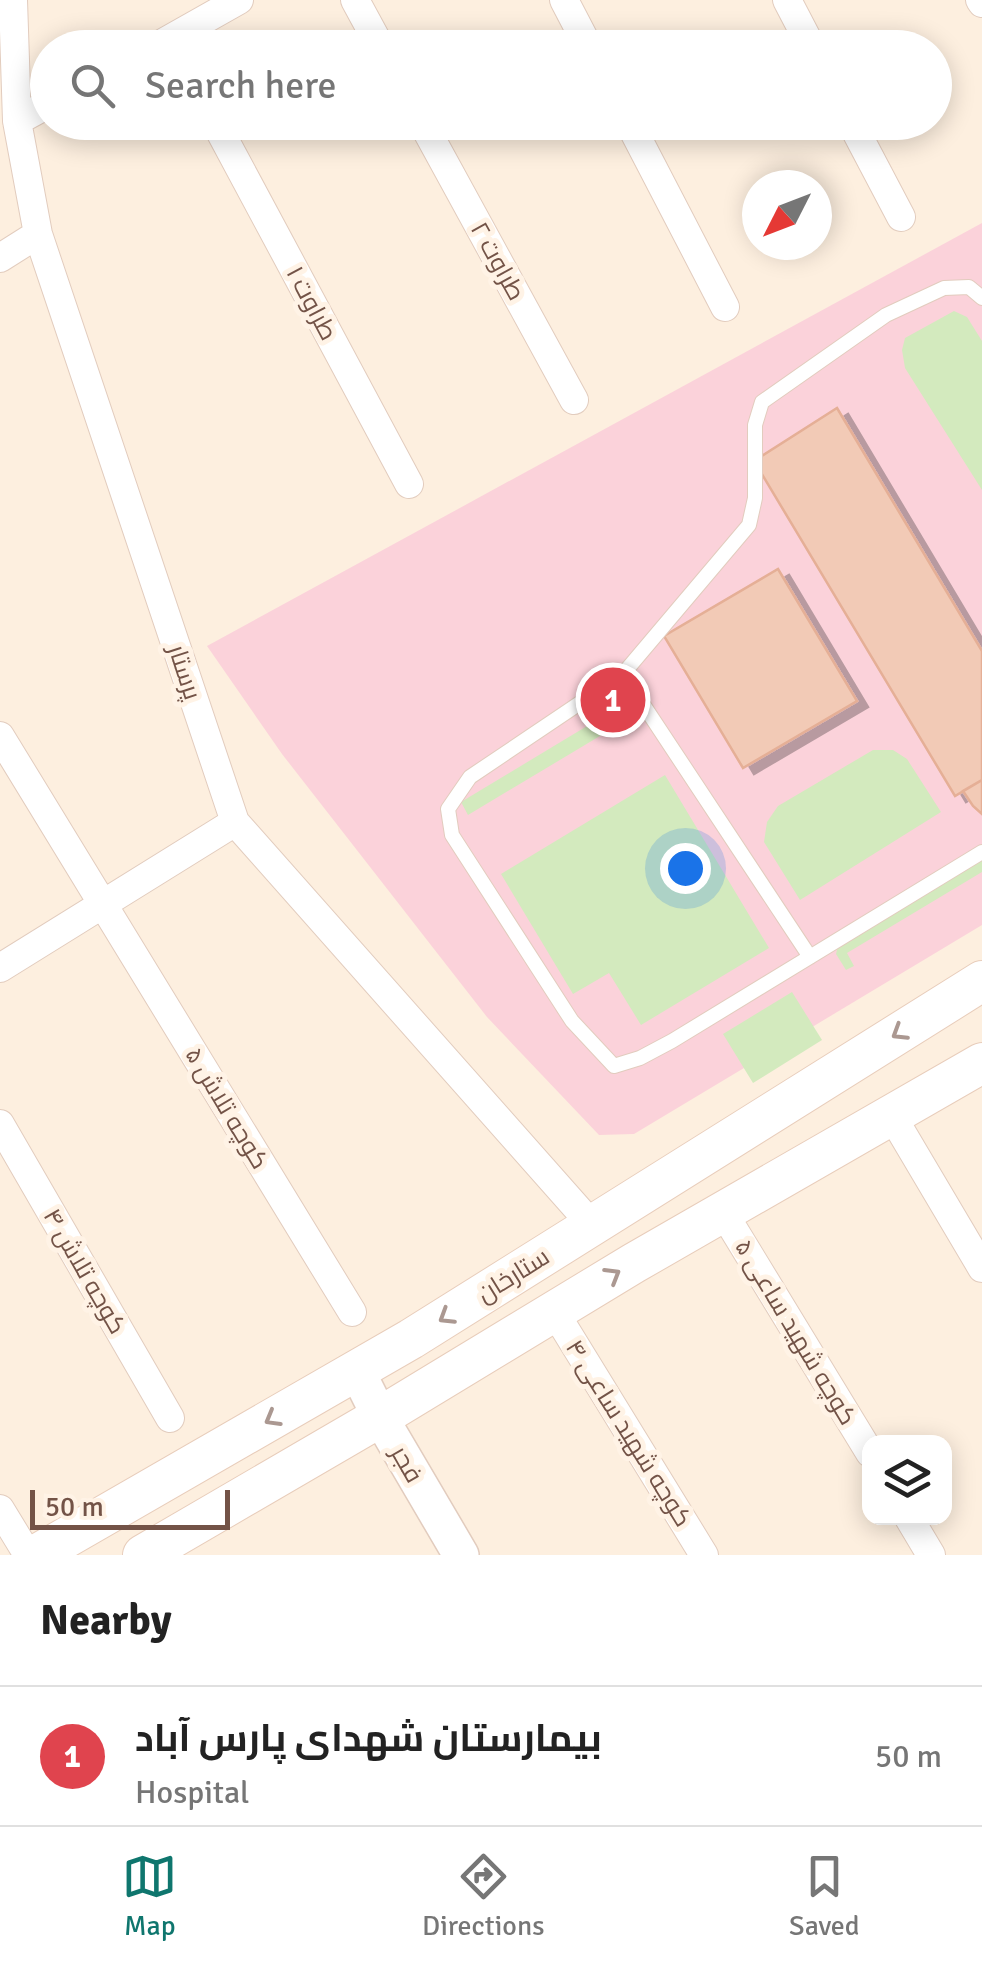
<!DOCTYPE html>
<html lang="en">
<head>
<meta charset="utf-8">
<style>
	:root { --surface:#fff; --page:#f6f6f6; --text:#222; --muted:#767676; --line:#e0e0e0; --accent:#0f766e }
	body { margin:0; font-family:Signika,Cairo,sans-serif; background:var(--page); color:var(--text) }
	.controls { position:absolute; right:30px; bottom:30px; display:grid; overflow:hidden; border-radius:20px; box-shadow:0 5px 25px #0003 }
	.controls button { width:90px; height:90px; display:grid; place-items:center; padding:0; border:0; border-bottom:2px solid var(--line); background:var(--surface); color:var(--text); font:50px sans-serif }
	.compass { position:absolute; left:742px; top:170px; width:90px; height:90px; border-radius:50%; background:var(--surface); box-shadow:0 5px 25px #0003; rotate:228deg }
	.scale { position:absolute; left:30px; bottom:25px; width:200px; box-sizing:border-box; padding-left:10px; border:5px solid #735347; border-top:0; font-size:28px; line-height:35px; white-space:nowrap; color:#735347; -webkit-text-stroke:8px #fff3e6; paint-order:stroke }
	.you { position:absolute; left:685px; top:868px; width:35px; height:35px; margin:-25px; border:8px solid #fff; border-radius:50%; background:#1a73e8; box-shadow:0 0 0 15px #1a73e833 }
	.badge { display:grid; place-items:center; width:65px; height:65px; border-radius:50%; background:var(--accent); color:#fff; font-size:32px; font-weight:700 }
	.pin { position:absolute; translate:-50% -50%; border:5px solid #fff; box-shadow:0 2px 10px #0006 }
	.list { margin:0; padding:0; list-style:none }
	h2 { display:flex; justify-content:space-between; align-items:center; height:130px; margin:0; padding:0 40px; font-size:42px }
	h2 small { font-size:32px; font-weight:400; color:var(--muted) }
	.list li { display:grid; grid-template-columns:65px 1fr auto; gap:30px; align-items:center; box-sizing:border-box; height:140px; padding:0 40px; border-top:2px solid var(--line) }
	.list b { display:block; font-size:38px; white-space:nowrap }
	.list p { margin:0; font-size:32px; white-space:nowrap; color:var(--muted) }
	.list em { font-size:32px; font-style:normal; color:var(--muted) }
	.icon { flex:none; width:55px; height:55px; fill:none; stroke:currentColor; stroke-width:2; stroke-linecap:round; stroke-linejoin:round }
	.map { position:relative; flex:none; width:982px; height:1555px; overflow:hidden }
	.search { position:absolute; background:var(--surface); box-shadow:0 5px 25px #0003; left:30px; right:30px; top:30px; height:110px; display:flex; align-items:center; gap:25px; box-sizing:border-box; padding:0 35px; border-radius:55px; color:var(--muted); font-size:38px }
	.sheet { height:270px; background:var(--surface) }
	nav { display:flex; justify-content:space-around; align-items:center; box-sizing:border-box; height:140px; border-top:2px solid var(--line); background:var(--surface); font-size:28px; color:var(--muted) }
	nav a { display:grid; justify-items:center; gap:5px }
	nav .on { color:var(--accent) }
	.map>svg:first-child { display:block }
</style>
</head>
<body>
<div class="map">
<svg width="982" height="1555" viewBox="0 0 982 1555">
	<defs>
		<filter id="shadow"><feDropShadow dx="11" dy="6" stdDeviation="0" flood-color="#0004"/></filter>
	</defs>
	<rect width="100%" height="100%" fill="#fdefdf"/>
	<path fill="#fbd2da" d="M982,223V925L634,1134L599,1135L487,1017L282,754L207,646Z"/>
	<path fill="#d3eabe" d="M954,311L967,317L982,341V490L905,368L902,350L905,338Z
		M617,708L625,721L468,815L461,802Z
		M873,750H893L907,759L941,812L800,900L764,842L767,822L778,806Z
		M665,775L769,948L641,1025L609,973L573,994L501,874Z
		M982,859V872L847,953L854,966L846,970L836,954L838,946Z
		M792,992L822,1040L753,1083L723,1034Z"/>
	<path fill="#f2cab6" stroke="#e5af96" stroke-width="2.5" filter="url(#shadow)" d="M837,408L982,651V780L955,796L754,461Z
		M778,569L857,701L743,768L664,636Z
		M982,780V814L973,806L963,791Z"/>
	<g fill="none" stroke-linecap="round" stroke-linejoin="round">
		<g stroke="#e2ccbe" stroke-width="16">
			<path id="service" d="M982,298L969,287L944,288L886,315L762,402L755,425V498L749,525L623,674L470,777L448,809L452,835L572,1021L614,1066L640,1058L672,1041L982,852
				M623,674L810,957"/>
		</g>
		<g stroke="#e2ccbe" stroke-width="30">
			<path id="minor" d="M13,0L17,121L38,234L235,822L592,1225
				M355,0L381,48
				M564,0L589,48
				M787,0L812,48
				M980,0L982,3
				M154,48L239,0
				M17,121L48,104
				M215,122L409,484
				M422,122L574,400
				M629,122L725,307
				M851,122L901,217
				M0,258L38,234
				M0,736L352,1312
				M0,968L235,822
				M892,1116L982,1268
				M0,1124L170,1418
				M723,1212L870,1453
				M554,1311L704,1555
				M0,1509L28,1555
				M909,1518L931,1555"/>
		</g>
		<g stroke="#e2ccbe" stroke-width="38">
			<path id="tertiary" d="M357,1371L380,1417L461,1555"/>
		</g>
		<g stroke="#e8cdbb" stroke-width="42">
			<path id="secondary" d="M36,1555L411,1339L982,981
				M143,1555L380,1417L634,1263L982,1063"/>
		</g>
		<use href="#service" stroke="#fff" stroke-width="14"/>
		<use href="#minor" stroke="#fff" stroke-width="28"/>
		<use href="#tertiary" stroke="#fff" stroke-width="35"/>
		<use href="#secondary" stroke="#fff" stroke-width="40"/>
	</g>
	<defs><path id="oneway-chevron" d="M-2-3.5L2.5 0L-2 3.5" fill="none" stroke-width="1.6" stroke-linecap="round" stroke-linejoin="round" transform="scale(2.5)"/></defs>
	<g stroke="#ab9891">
		<use href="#oneway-chevron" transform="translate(899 1033) rotate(148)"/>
		<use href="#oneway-chevron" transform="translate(613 1275) rotate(-31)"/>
		<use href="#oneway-chevron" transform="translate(446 1317) rotate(148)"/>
		<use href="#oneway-chevron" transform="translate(272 1419) rotate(150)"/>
	</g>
	<g text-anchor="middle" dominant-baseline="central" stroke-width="10" stroke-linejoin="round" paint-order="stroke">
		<g font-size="25" fill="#735347" stroke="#fff3e6">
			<text transform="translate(498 261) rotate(61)">طراوت ۲</text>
			<text transform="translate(312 303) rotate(62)">طراوت ۱</text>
			<text transform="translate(185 672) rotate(72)">پرستار</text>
			<text transform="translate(227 1108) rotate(59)">کوچه تلاش ۵</text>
			<text transform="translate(85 1271) rotate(60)">کوچه تلاش ۴</text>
			<text transform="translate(513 1275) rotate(-32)">ستارخان</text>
			<text transform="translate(796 1332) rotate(59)">کوچه شهید ساعی ۵</text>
			<text transform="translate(629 1433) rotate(58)">کوچه شهید ساعی ۴</text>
			<text transform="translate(407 1464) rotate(60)">فجر</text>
		</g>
	</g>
</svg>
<div class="controls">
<button><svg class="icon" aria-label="layers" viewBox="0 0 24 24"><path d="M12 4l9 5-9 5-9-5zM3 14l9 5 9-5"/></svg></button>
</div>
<svg class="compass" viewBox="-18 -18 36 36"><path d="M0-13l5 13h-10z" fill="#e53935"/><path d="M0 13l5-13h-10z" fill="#767676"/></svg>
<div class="scale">50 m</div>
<div class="you"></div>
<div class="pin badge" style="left:613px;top:700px;background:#e0444e">1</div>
<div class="search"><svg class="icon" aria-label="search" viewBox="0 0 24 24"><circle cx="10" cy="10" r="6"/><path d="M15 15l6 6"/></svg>Search here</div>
</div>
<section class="sheet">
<h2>Nearby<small></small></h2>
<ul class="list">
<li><span class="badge" style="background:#e0444e">1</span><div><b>بیمارستان شهدای پارس آباد</b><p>Hospital</p></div><em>50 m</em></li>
</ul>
</section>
<nav>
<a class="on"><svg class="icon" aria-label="map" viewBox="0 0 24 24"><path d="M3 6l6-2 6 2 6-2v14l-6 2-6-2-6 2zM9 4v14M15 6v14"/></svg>Map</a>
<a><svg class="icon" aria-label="directions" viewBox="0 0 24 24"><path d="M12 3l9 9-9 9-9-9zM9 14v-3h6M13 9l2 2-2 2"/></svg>Directions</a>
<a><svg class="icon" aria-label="saved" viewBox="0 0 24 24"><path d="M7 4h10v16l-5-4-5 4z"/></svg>Saved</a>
</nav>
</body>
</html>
